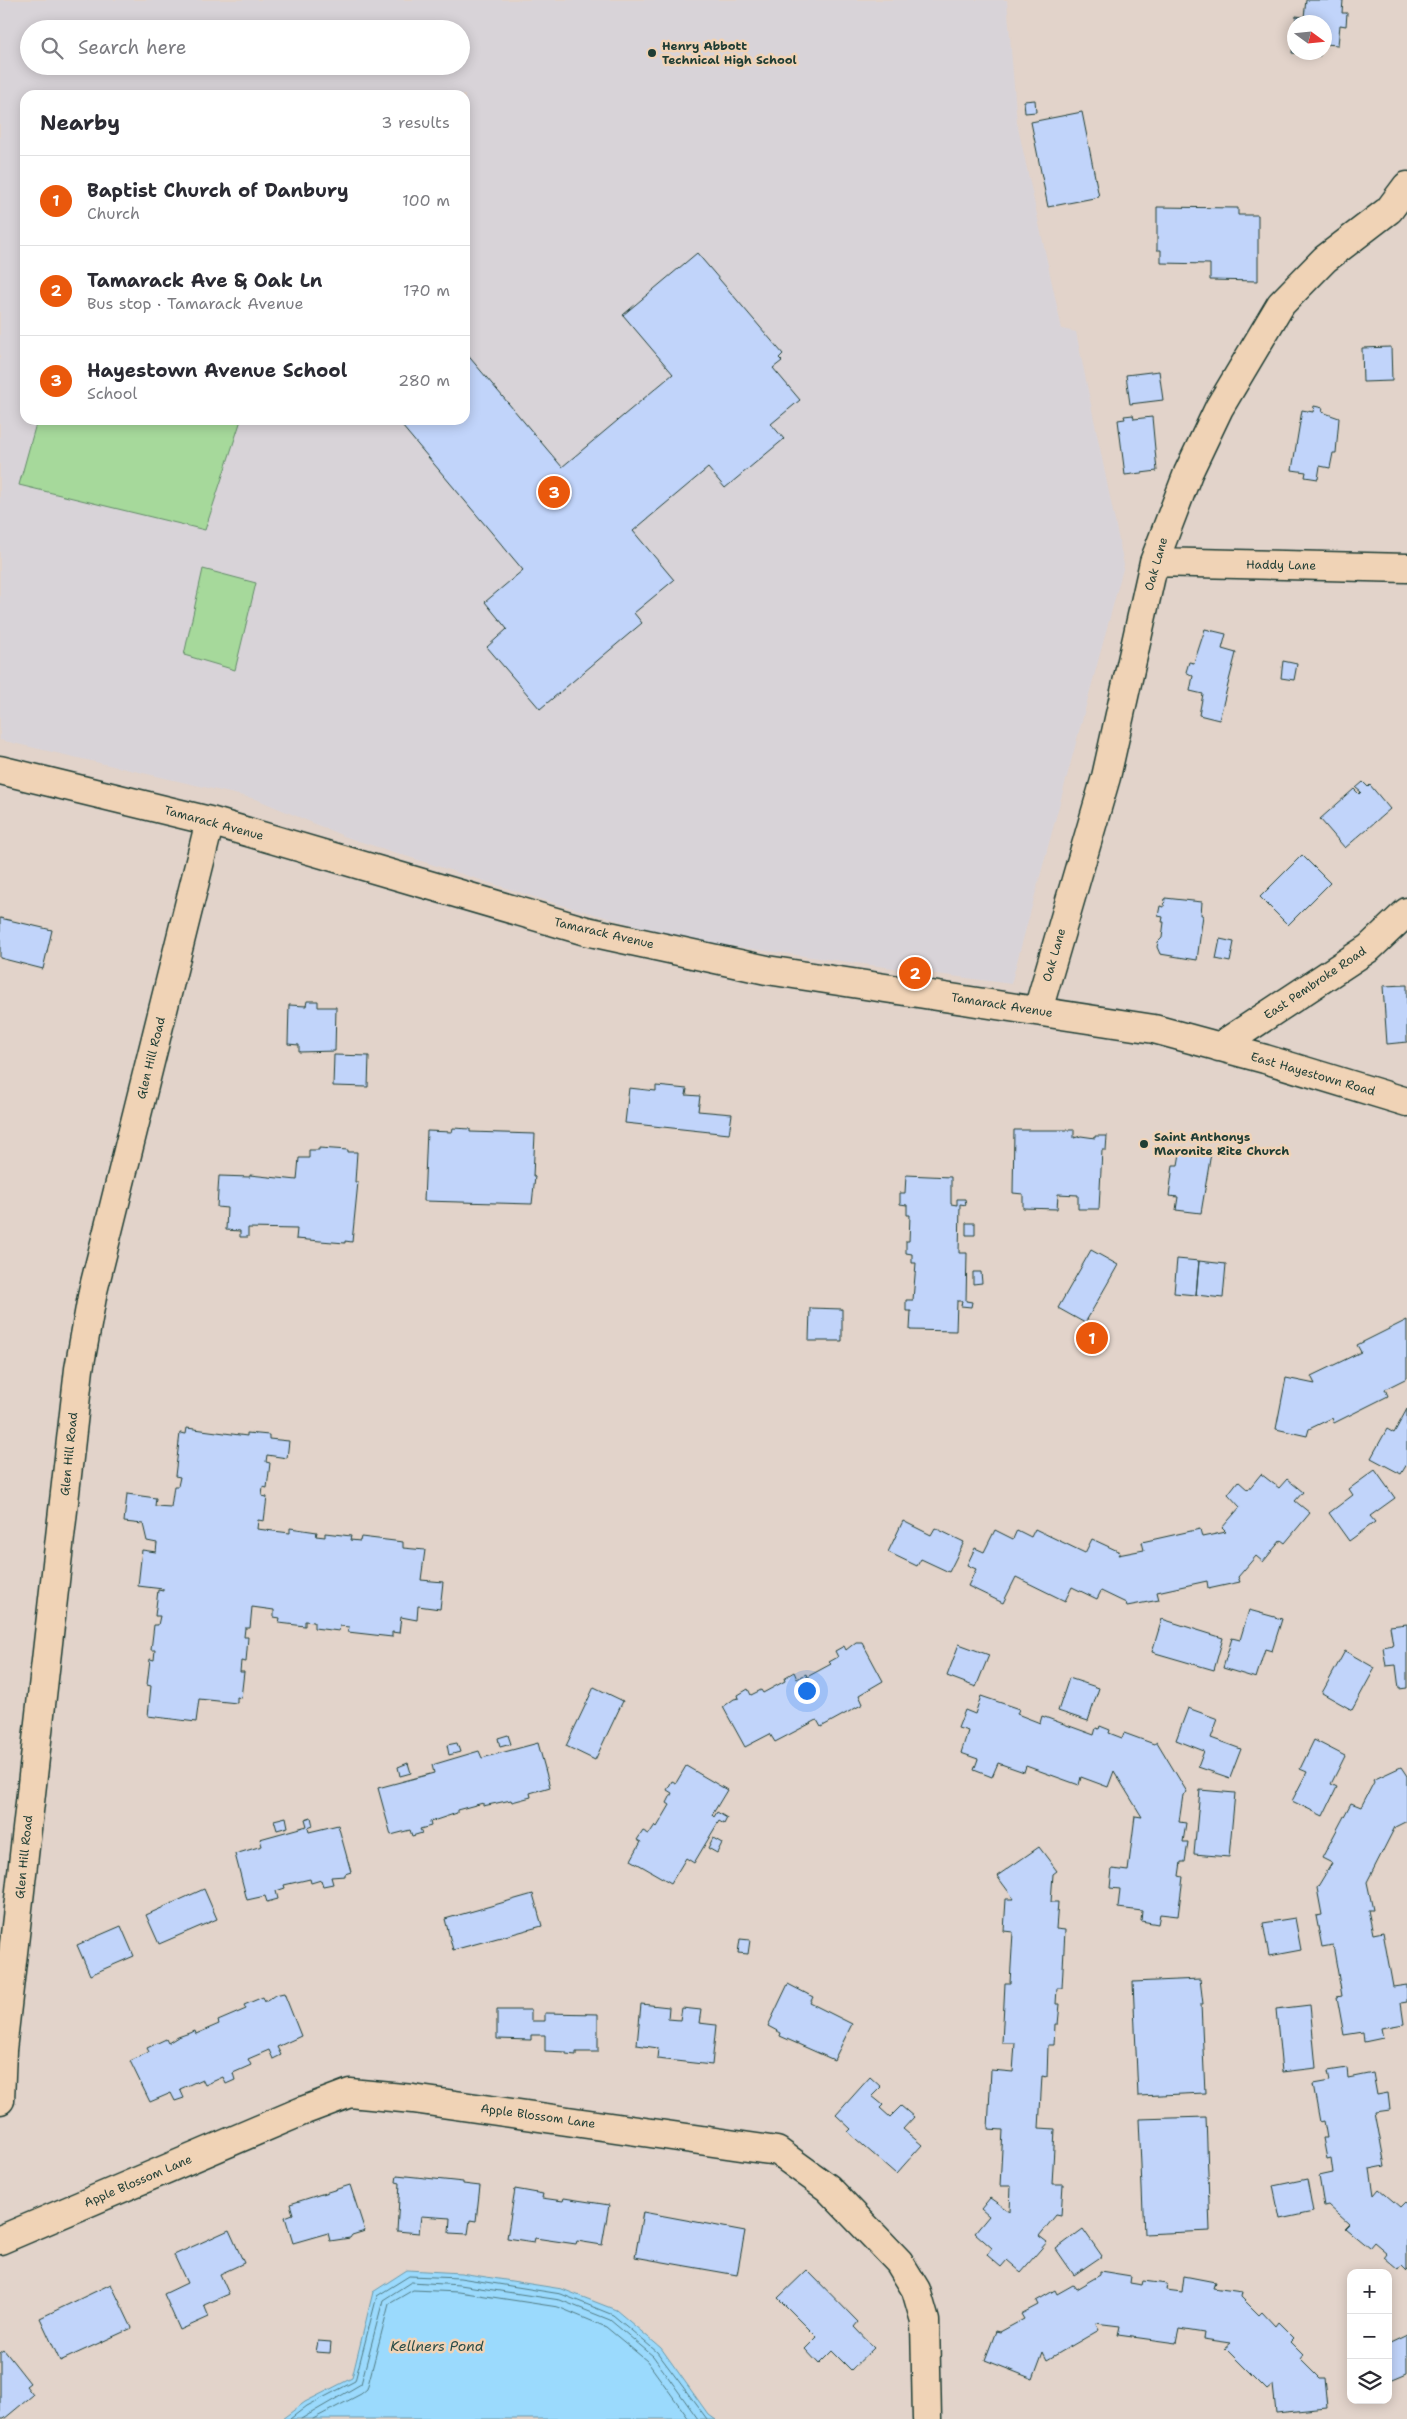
<!DOCTYPE html>
<html lang="en">
<head>
<meta charset="utf-8">
<style>
	:root { --surface:#fff; --page:#f2f2f3; --text:#2b2b33; --muted:#7c7c81; --line:#e1e1e2; --accent:#ea580c }
	body { margin:0; font-family:"Shantell Sans",sans-serif; background:var(--page); color:var(--text) }
	.controls { position:absolute; right:15px; bottom:15px; display:grid; overflow:hidden; border-radius:10px; box-shadow:0 2px 12px #0003 }
	.controls button { width:45px; height:45px; display:grid; place-items:center; padding:0; border:0; border-bottom:1px solid var(--line); background:var(--surface); color:var(--text); font:25px sans-serif }
	.compass { position:absolute; left:1287px; top:15px; width:45px; height:45px; border-radius:50%; background:var(--surface); box-shadow:0 2px 12px #0003; rotate:105deg }
	.you { position:absolute; left:806px; top:1690px; width:18px; height:18px; margin:-12px; border:4px solid #fff; border-radius:50%; background:#1a73e8; box-shadow:0 0 0 8px #1a73e833 }
	.badge { display:grid; place-items:center; width:32px; height:32px; border-radius:50%; background:var(--accent); color:#fff; font-size:16px; font-weight:700 }
	.pin { position:absolute; translate:-50% -50%; border:2px solid #fff; box-shadow:0 1px 5px #0006 }
	.list { margin:0; padding:0; list-style:none }
	h2 { display:flex; justify-content:space-between; align-items:center; height:65px; margin:0; padding:0 20px; font-size:21px }
	h2 small { font-size:16px; font-weight:400; color:var(--muted) }
	.list li { display:grid; grid-template-columns:32px 1fr auto; gap:15px; align-items:center; box-sizing:border-box; height:90px; padding:0 20px; border-top:1px solid var(--line) }
	.list b { display:block; font-size:19px; white-space:nowrap }
	.list p { margin:0; font-size:16px; white-space:nowrap; color:var(--muted) }
	.list em { font-size:16px; font-style:normal; color:var(--muted) }
	.icon { flex:none; width:28px; height:28px; fill:none; stroke:currentColor; stroke-width:2; stroke-linecap:round; stroke-linejoin:round }
	.map { position:relative; flex:none; width:1407px; height:2419px; overflow:hidden }
	.search { position:absolute; background:var(--surface); box-shadow:0 2px 12px #0003; left:20px; top:20px; width:450px; height:55px; display:flex; align-items:center; gap:12px; box-sizing:border-box; padding:0 18px; border-radius:28px; color:var(--muted); font-size:19px }
	.panel { position:absolute; background:var(--surface); box-shadow:0 2px 12px #0003; left:20px; top:90px; width:450px; height:335px; border-radius:15px }
	.map>svg:first-child { display:block }
</style>
</head>
<body>
<div class="map">
<svg width="1407" height="2419" viewBox="0 0 1407 2419">
	<rect width="100%" height="100%" fill="#e2d3ca"/>
	<filter id="ink" filterUnits="userSpaceOnUse"><feTurbulence type="fractalNoise" baseFrequency=".02" numOctaves="2"/><feDisplacementMap in="SourceGraphic" scale="10" xChannelSelector="R" yChannelSelector="G"/><feConvolveMatrix kernelMatrix="1 2 1 2 8 2 1 2 1" color-interpolation-filters="sRGB"/></filter>
	<g filter="url(#ink)">
		<path fill="#d8d3d8" fill-rule="evenodd" d="M0,0H1007L1017,123L1062,329L1076,332L1124,565L1011,984L715,944L644,928L540,899L346,837L256,799L0,740ZM29,29H461V66H29ZM25,95H465V420H25Z"/>
		<path fill="#a6d99b" stroke="#628b68" d="M37,420H241L205,530L19,485Z
			M203,569L256,583L235,670L184,655Z"/>
		<path fill="#9bdafd" stroke="#699bad" d="M407,2270L461,2273L562,2289L616,2310L661,2348L708,2414L715,2419H282L305,2402L352,2378L373,2292Z"/>
		<g fill="none" stroke-linecap="round" stroke-linejoin="round">
			<path stroke="#517c84" stroke-width="1" d="M290,2419L307,2406L355,2381L377,2296L409,2276L460,2278L561,2294L613,2315L657,2352L707,2419
				M301,2419L361,2384L383,2300L411,2282L460,2285L560,2300L610,2320L653,2356L698,2419
				M313,2419L361,2394L367,2389L389,2304L413,2290L459,2292L558,2307L606,2327L647,2361L689,2419"/>
		</g>
		<path fill="#c1d4fa" stroke="#1f3d34" d="M1306,0H1343L1342,13H1347L1346,26L1340,25L1338,45L1324,44V22H1295L1296,16L1304,17Z
			M1294,32V52H1320V56L1292,53Z
			M1035,100L1036,112L1025,113L1024,101Z
			M1082,112L1099,197L1048,207L1031,122Z
			M1157,207L1238,208V215H1258V281L1210,280V264L1161,263V250H1157Z
			M697,253L783,354L779,358L782,361L773,368L800,400L771,424L784,439L725,488L708,468L633,531L674,580L634,613L642,623L540,709L487,647L507,629L485,602L523,570L397,420H465V352L562,467L673,374L623,315Z
			M1391,347L1392,381L1363,382L1362,348Z
			M1159,371L1163,400L1130,404L1126,375Z
			M1314,406L1323,408L1322,412L1339,418L1336,453H1333L1330,468L1320,466L1318,479L1305,477L1306,472L1292,470L1302,410L1313,412Z
			M1133,415L1134,419L1152,417L1157,471L1125,475L1118,420L1125,419L1124,416Z
			M1205,629L1226,634L1222,649L1236,653L1219,720L1199,715L1203,694L1190,691L1193,676L1186,672L1189,662L1194,663Z
			M1283,661L1297,664L1294,680L1281,678Z
			M1363,782L1368,787L1370,785L1390,809L1345,848L1320,819L1354,789L1359,794L1361,792L1356,788Z
			M1302,855L1330,883L1288,925L1260,897Z
			M1165,898L1202,902L1201,915H1203L1197,960L1160,954L1157,947L1158,942L1162,938L1164,922H1162L1163,917L1158,916L1160,906L1164,907Z
			M0,918L52,930L43,969L0,958Z
			M1220,939L1234,942L1230,962L1216,959Z
			M1407,985V1042L1387,1044L1383,986Z
			M307,1001H318V1007H336L335,1051L299,1052V1045L288,1044L289,1005L306,1006Z
			M334,1055L369,1056L368,1087L333,1086Z
			M656,1086L687,1089L686,1095L700,1096L698,1111L732,1114L729,1134L625,1123L629,1088L656,1091Z
			M453,1128L470,1129V1132L535,1134L533,1176H535L532,1204L424,1201L427,1131L452,1132Z
			M1014,1130H1074V1138L1081,1136L1095,1138V1136H1107L1106,1150H1102L1099,1209H1078V1195L1058,1194L1057,1209L1023,1208V1194L1013,1193Z
			M319,1148L348,1150V1152H357L355,1182H358L352,1242L345,1241V1243L296,1239L297,1229L248,1228V1237H240V1231L226,1230L227,1208L217,1207L219,1176L250,1177V1175L297,1180L299,1158H309V1150H319Z
			M1181,1148L1211,1153L1201,1213L1176,1210L1178,1197L1169,1196L1173,1165H1178Z
			M906,1175L951,1177V1204L957,1205V1199H965L966,1205L960,1204L959,1253H967L966,1301L972,1302L971,1307L961,1306L962,1301H957L956,1331L910,1330L911,1311H906V1300H913L916,1263H912V1254L906,1253V1241H909L910,1215H907V1205L900,1204V1193H905Z
			M966,1223H975V1235H966Z
			M1091,1250L1118,1265L1085,1323L1058,1308Z
			M1177,1259L1199,1261L1196,1295L1174,1293Z
			M1199,1261L1226,1264L1223,1298L1196,1295Z
			M973,1272H981L982,1283L973,1284Z
			M810,1308L842,1309V1341H809Z
			M1407,1320V1378L1385,1389L1388,1396L1334,1423L1332,1418L1309,1429L1307,1436L1276,1429L1286,1378L1315,1384L1311,1376L1361,1352L1357,1345Z
			M1407,1409V1464L1401,1474L1371,1458L1387,1429L1394,1433Z
			M187,1428L247,1436V1433L269,1435V1439L289,1441L287,1458L267,1455L266,1462L270,1463L267,1488L263,1487L262,1496L267,1497L264,1521L258,1520L257,1529L290,1533V1528L317,1532L316,1536L325,1537V1533L351,1536L350,1540L360,1541L361,1537L403,1542V1548L425,1550L421,1580L443,1582L440,1609L418,1606L417,1620L401,1617L399,1633L392,1632V1637L348,1632L349,1627L340,1626L339,1631L314,1628V1622L305,1621V1626L279,1623L280,1618L274,1617V1610L252,1607L250,1628H245L244,1637H248L246,1662L241,1661L240,1672H244L241,1698L237,1697V1703L199,1699L196,1722L148,1716L151,1686L147,1685L150,1659L154,1660L155,1650H151L154,1625H158L160,1616H155L158,1590L163,1591V1589L138,1586L142,1550L156,1552L157,1543L147,1541L143,1524L124,1522L127,1494L156,1498L155,1506L171,1507L174,1486H178L180,1477L175,1476L180,1433L186,1434Z
			M1375,1470L1395,1498L1370,1516L1375,1522L1349,1541L1329,1513L1353,1495L1349,1489Z
			M1261,1474L1279,1488L1287,1479L1303,1492L1295,1501L1310,1513L1285,1543L1281,1540L1263,1562L1256,1556L1238,1577L1240,1582L1208,1589L1207,1581L1157,1592L1159,1600L1127,1606L1126,1603L1101,1591L1097,1599L1072,1587L1065,1601L1016,1577L1003,1603L968,1586L976,1569L967,1565L975,1548L984,1552L995,1530L1013,1539L1017,1530L1031,1537L1035,1529L1085,1553L1092,1539L1120,1552L1118,1555L1144,1550L1142,1542L1200,1529L1202,1537L1226,1532L1222,1528L1240,1507L1228,1494L1238,1481L1248,1490Z
			M903,1521L931,1535L935,1528L964,1542L949,1572L921,1559L917,1566L888,1552Z
			M1249,1610L1282,1619L1272,1651L1265,1649L1256,1678L1223,1668L1232,1638L1240,1640Z
			M1162,1619L1223,1638L1214,1670L1152,1652Z
			M1407,1624V1688L1399,1689L1396,1665L1386,1666L1383,1647L1393,1645L1390,1626Z
			M856,1642H862L883,1681L859,1695L863,1704L821,1727L817,1720L775,1742L770,1734L745,1747L723,1707L734,1699L739,1698L738,1695L748,1689L751,1695L761,1690L763,1693L785,1681L784,1678L794,1672L797,1679L806,1674L807,1677L831,1664L829,1662L838,1657L835,1651L844,1646L846,1650Z
			M959,1644L989,1655L976,1687L947,1676Z
			M1345,1651L1375,1668L1352,1710L1322,1693Z
			M1069,1678L1099,1688L1088,1721L1058,1711Z
			M594,1687L623,1701L595,1760L566,1746Z
			M981,1696L1019,1709L1017,1714L1040,1723L1042,1716L1094,1735L1096,1728L1099,1729L1100,1726L1110,1730L1109,1733L1122,1738L1124,1733L1154,1744L1157,1742L1187,1792L1183,1795L1179,1822L1186,1823L1183,1842H1188L1185,1862H1181L1179,1876L1183,1877L1178,1916L1160,1914L1158,1924L1141,1921L1142,1911L1118,1908L1120,1889L1110,1888L1112,1869L1128,1871L1135,1816L1142,1817L1114,1771L1108,1787L1081,1777L1079,1785L1026,1766L1024,1772L998,1763L992,1777L974,1770L978,1759L961,1753L968,1731L958,1728L965,1710L975,1714Z
			M1188,1708L1218,1719L1211,1738L1241,1749L1230,1778L1198,1767L1204,1751L1176,1740Z
			M508,1735L511,1744L500,1747L498,1738Z
			M1314,1740L1345,1756L1331,1784L1337,1787L1323,1816L1292,1801L1307,1772L1300,1769Z
			M457,1743L460,1752L449,1755L447,1745Z
			M538,1743L550,1787L530,1793L531,1797L512,1802L511,1800L483,1806V1803L457,1810V1813L430,1822L431,1826L420,1829L422,1833L412,1836L410,1830L391,1835L378,1788L434,1773L432,1765L479,1751L482,1758Z
			M408,1763L411,1773L400,1776L398,1767Z
			M686,1766L727,1790L712,1815L714,1817L717,1812L727,1818L724,1824L719,1821L694,1863L686,1858L671,1883L631,1860L641,1842L637,1840L643,1831L649,1834L655,1825L657,1827L670,1805L667,1803L672,1793L667,1790L672,1781L676,1783Z
			M1401,1767L1407,1776V1821L1395,1827L1367,1882L1373,1910H1368L1373,1934L1383,1932L1393,1987L1407,1985V2002L1401,2003L1404,2024L1381,2028L1383,2038L1364,2042L1363,2032L1344,2035L1337,1997L1342,1996L1333,1945L1322,1947L1316,1916L1322,1915L1317,1888L1332,1863L1322,1858L1351,1803L1361,1807L1374,1782L1373,1780Z
			M1200,1790L1235,1793L1229,1857L1194,1854Z
			M286,1817L288,1827L277,1830L274,1820Z
			M311,1817L313,1826L308,1828L309,1832L338,1825L351,1872L345,1874V1876L331,1877L333,1884L323,1886L321,1880L311,1883L310,1879L284,1885L285,1888L276,1891L278,1899L267,1902L265,1896L247,1900L235,1854L262,1846L260,1839L307,1826L305,1819Z
			M713,1838L722,1843L717,1853L708,1848Z
			M1039,1847L1057,1871L1053,1874L1051,1902H1058L1056,1929L1065,1930L1062,1988H1057L1056,2004H1060L1058,2024H1055L1054,2045H1048L1047,2077L1042,2076L1039,2128L1055,2129L1052,2184H1063L1061,2216L1056,2215L1039,2236L1047,2242L1021,2272L1007,2260L1001,2267L987,2255L992,2248L975,2233L989,2216L981,2209L990,2198L1010,2212L1011,2186H1000L1003,2130L988,2129L991,2070L1013,2072L1015,2043H1002L1005,1983H1010L1013,1932L1004,1931L1006,1899H1014L997,1876Z
			M204,1889L217,1919L159,1944L146,1915Z
			M533,1894L542,1926L453,1950L445,1919Z
			M1295,1918L1301,1950L1269,1956L1263,1923Z
			M121,1926L134,1956L90,1975L77,1945Z
			M740,1939L750,1940L748,1954L738,1953Z
			M1200,1979L1203,2004H1201L1205,2093L1138,2096L1133,1982Z
			M788,1984L813,1997L810,2003L852,2024L834,2060L780,2036L781,2033L768,2026Z
			M284,1993L301,2036L277,2047L281,2055L273,2059L269,2050L248,2059L251,2065L233,2073L235,2080L226,2084L223,2077L205,2085L202,2079L180,2089L184,2098L175,2101L171,2093L150,2102L130,2061L149,2052L147,2048L166,2039L168,2043L178,2037L195,2031L196,2034L219,2024L218,2021L246,2009L244,2005L263,1997L265,2002L275,1995Z
			M641,2004L669,2007L668,2019L680,2020L682,2008L701,2010L699,2023L716,2025L712,2065L657,2059L658,2048L637,2045Z
			M1310,2005L1316,2068L1282,2072L1276,2009Z
			M497,2010H531V2021H545V2013L598,2014V2052H576V2055L566,2054V2052L545,2051V2035H531V2040L497,2039Z
			M1347,2068L1348,2078L1373,2073L1377,2095L1388,2093L1390,2110L1375,2112L1385,2166L1370,2169L1374,2195L1379,2189L1400,2207L1405,2202L1407,2204V2271L1402,2266L1399,2270L1384,2257L1387,2253L1374,2242L1369,2248L1345,2228L1349,2224L1328,2205L1324,2206L1319,2176L1333,2173L1331,2158L1327,2159L1323,2138H1327L1324,2121L1320,2122L1313,2084L1330,2081L1328,2071Z
			M870,2077L881,2087L872,2096L883,2105L880,2108L890,2117L901,2106L914,2117L903,2129L922,2145L896,2174L848,2132L851,2129L836,2115Z
			M1206,2117L1210,2231L1144,2234L1139,2119Z
			M397,2175L463,2182V2184L480,2186L476,2221L470,2220L468,2234L449,2233L450,2218L421,2216L419,2233L397,2231L400,2183L396,2182Z
			M1307,2179L1313,2212L1280,2219L1273,2186Z
			M350,2185L365,2231L352,2235L350,2238L330,2241L328,2233L293,2243L285,2217L293,2214L290,2204Z
			M515,2189L543,2194L542,2198L563,2201L564,2198L609,2205L602,2245L577,2241L576,2244L535,2238L534,2242L507,2238Z
			M643,2212L745,2231L737,2275L635,2257Z
			M1083,2229L1102,2256L1074,2275L1056,2249Z
			M229,2230L244,2263L220,2274L229,2294L204,2305L209,2317L180,2330L164,2294L187,2283L174,2255Z
			M807,2270L858,2322L854,2327L874,2348L851,2370L832,2351L819,2364L805,2349L817,2337L778,2298Z
			M1100,2271L1131,2276L1130,2283L1142,2285L1143,2281L1167,2284L1166,2290L1182,2292L1184,2276L1215,2282L1213,2288L1242,2292L1241,2297L1259,2315L1262,2312L1275,2326L1278,2322L1294,2338L1290,2342L1303,2355L1300,2359L1319,2378H1324L1327,2408L1276,2413L1273,2385L1267,2390L1225,2348L1231,2343L1203,2339L1204,2333L1179,2329L1176,2343L1118,2335L1120,2326L1095,2323L1099,2330L1047,2360L1043,2352L1033,2379L985,2360L996,2331L1000,2332L1024,2319L1021,2314L1038,2305L1036,2301L1055,2290L1057,2294L1073,2285L1076,2289L1100,2275Z
			M111,2284L132,2328L60,2361L40,2318Z
			M1407,2335V2373L1388,2381V2344Z
			M318,2341L331,2342L330,2353L316,2352Z
			M4,2350L30,2383L26,2386L33,2395L4,2419H0V2353Z"/>
		<g fill="none" stroke-linecap="round" stroke-linejoin="round">
			<g stroke="#1f3d34" stroke-width="31">
				<path id="minor" d="M1154,562L1407,568
					M0,770L210,821L586,931L767,970L1154,1029L1265,1059L1407,1102
					M1038,1010L1106,777L1154,562L1188,473L1219,408L1281,304L1325,259L1389,210L1407,186
					M1219,1047L1369,948L1407,912
					M0,2100L2,2050L79,1369L93,1291L210,821
					M0,2240L305,2110L350,2093L413,2099L777,2151L828,2188L899,2262L916,2290L925,2321L927,2419"/>
			</g>
			<use href="#minor" stroke="#f0d3b6" stroke-width="28"/>
		</g>
	</g>
	<g fill="#1f3d34" stroke="#f0d3b6" stroke-width="2">
		<circle cx="652" cy="53" r="5"/>
		<circle cx="1144" cy="1144" r="5"/>
	</g>
	<g text-anchor="middle" dominant-baseline="central" stroke-width="5" stroke-linejoin="round" paint-order="stroke">
		<g font-size="12" font-weight="bold" fill="#1f3d34" stroke="#f0d3b6" text-anchor="start">
			<text x="662" y="46">Henry Abbott<tspan x="662" dy="14">Technical High School</tspan></text>
			<text x="1154" y="1137">Saint Anthonys<tspan x="1154" dy="14">Maronite Rite Church</tspan></text>
		</g>
		<g font-size="12" fill="#1f3d34" stroke="#f0d3b6">
			<text transform="translate(1156 564) rotate(-74)">Oak Lane</text>
			<text transform="translate(1281 565) rotate(1)">Haddy Lane</text>
			<text transform="translate(214 823) rotate(15)">Tamarack Avenue</text>
			<text transform="translate(604 933) rotate(13)">Tamarack Avenue</text>
			<text transform="translate(1054 955) rotate(-74)">Oak Lane</text>
			<text transform="translate(1315 983) rotate(-34)">East Pembroke Road</text>
			<text transform="translate(1002 1005) rotate(9)">Tamarack Avenue</text>
			<text transform="translate(151 1058) rotate(-76)">Glen Hill Road</text>
			<text transform="translate(1313 1074) rotate(16)">East Hayestown Road</text>
			<text transform="translate(69 1454) rotate(-84)">Glen Hill Road</text>
			<text transform="translate(24 1857) rotate(-84)">Glen Hill Road</text>
			<text transform="translate(538 2116) rotate(8)">Apple Blossom Lane</text>
			<text transform="translate(138 2181) rotate(-23)">Apple Blossom Lane</text>
		</g>
		<g font-size="14" font-style="italic" fill="#2b4d48" stroke="#f0d3b6">
			<text x="437" y="2346">Kellners Pond</text>
		</g>
	</g>
</svg>
<div class="controls">
<button>+</button>
<button>−</button>
<button><svg class="icon" aria-label="layers" viewBox="0 0 24 24"><path d="M12 4l9 5-9 5-9-5zM3 14l9 5 9-5"/></svg></button>
</div>
<svg class="compass" viewBox="-18 -18 36 36"><path d="M0-13l5 13h-10z" fill="#e53935"/><path d="M0 13l5-13h-10z" fill="#7c7c81"/></svg>
<div class="you"></div>
<div class="pin badge" style="left:1092px;top:1338px">1</div>
<div class="pin badge" style="left:915px;top:973px">2</div>
<div class="pin badge" style="left:554px;top:492px">3</div>
<div class="search"><svg class="icon" aria-label="search" viewBox="0 0 24 24"><circle cx="10" cy="10" r="6"/><path d="M15 15l6 6"/></svg>Search here</div>
<section class="panel">
<h2>Nearby<small>3 results</small></h2>
<ul class="list">
<li><span class="badge">1</span><div><b>Baptist Church of Danbury</b><p>Church</p></div><em>100 m</em></li>
<li><span class="badge">2</span><div><b>Tamarack Ave &amp; Oak Ln</b><p>Bus stop · Tamarack Avenue</p></div><em>170 m</em></li>
<li><span class="badge">3</span><div><b>Hayestown Avenue School</b><p>School</p></div><em>280 m</em></li>
</ul>
</section>
</div>
</body>
</html>
